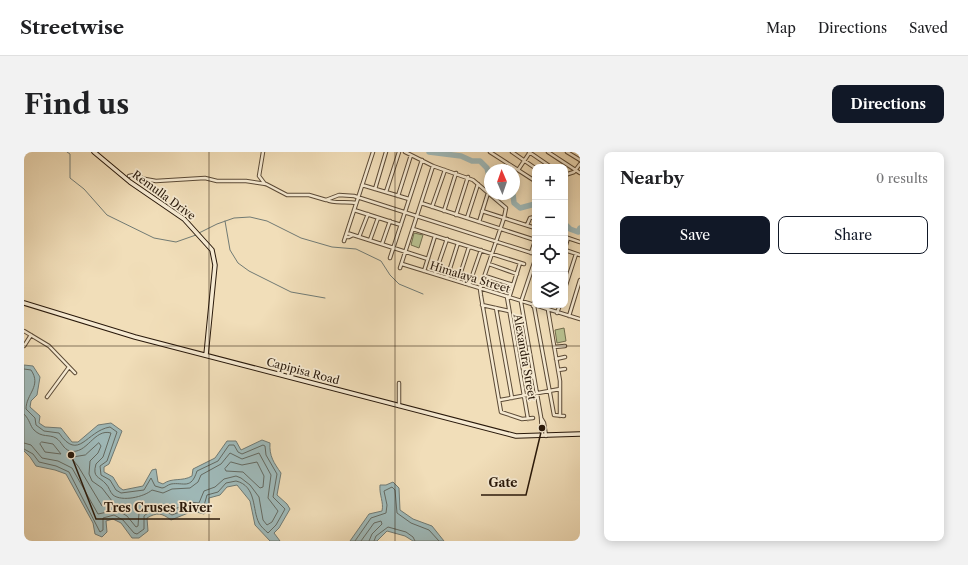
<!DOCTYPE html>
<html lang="en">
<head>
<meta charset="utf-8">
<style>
	:root { --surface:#fff; --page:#f2f2f2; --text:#202124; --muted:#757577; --line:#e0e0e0; --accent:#111827 }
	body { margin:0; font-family:"Libre Caslon Text",serif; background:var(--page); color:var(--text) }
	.controls { position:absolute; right:12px; top:12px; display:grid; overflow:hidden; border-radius:8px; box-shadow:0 2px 10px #0003 }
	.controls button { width:36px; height:36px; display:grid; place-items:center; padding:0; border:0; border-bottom:1px solid var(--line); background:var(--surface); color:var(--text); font:20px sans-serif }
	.compass { position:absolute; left:460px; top:12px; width:36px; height:36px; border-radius:50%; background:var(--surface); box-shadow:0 2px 10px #0003; rotate:358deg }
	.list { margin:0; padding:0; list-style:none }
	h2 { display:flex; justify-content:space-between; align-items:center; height:52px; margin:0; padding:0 16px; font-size:17px }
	h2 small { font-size:13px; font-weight:400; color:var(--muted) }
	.actions { display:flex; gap:8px; padding:12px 16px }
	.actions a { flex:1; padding:9px 0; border:1px solid var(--accent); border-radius:8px; text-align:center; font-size:14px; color:var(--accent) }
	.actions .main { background:var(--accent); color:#fff }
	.icon { flex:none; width:22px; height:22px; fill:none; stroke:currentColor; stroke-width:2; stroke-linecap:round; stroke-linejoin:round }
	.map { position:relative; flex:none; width:556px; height:389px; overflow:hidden; border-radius:8px }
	header { display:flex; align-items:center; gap:24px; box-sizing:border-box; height:56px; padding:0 20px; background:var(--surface); border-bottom:1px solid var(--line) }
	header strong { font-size:19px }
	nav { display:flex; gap:22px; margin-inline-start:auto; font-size:14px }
	.intro { display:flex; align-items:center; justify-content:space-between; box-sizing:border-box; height:96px; padding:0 24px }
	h1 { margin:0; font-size:28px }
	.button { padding:10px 18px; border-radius:8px; background:var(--accent); color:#fff; font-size:14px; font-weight:700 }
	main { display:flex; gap:24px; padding:0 24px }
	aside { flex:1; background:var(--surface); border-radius:8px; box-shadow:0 2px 10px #0003 }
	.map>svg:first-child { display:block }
</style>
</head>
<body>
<header>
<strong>Streetwise</strong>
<nav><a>Map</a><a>Directions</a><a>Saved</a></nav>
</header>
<div class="intro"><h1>Find us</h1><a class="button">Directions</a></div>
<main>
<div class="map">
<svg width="556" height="389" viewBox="0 0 556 389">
	<rect width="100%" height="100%" fill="#f1deb9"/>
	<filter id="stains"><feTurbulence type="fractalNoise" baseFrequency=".005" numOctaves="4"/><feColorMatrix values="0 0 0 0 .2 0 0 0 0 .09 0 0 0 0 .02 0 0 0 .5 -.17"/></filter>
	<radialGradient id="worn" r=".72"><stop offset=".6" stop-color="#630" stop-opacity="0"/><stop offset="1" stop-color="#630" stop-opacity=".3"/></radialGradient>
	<path fill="#b8c190" stroke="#706d4e" d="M390,81L399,83L395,96L387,93Z
		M540,176L542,189L533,191L531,178Z"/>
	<path fill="#9fbaba" stroke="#707a74" d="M0,213L9,214L16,225L13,243L7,249L6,255L16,264L15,271L21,275L37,276L48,290H54L74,273L87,271L98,279L85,312L80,315V320L89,325L95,335L99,338L119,334L128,318L132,317L134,330L139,332C148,325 158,330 168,324L169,317L191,306L203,289H212L217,298L238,288L246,291C245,304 250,311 257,321L253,343L263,352L266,357L255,376L250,381L256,389H246L231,373L226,349L213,333L203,335L196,343L185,346V358L180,362L169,359L147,368C138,361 133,360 123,366L124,379L115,386H108L97,371L89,367L82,369L83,380L78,385L71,382L69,371L42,322L31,318L12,314L6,305L0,299Z
		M369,330L375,336L376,358L389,367L408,374L420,389H389L381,384L363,379L353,389H326L345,362L358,359C360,350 355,343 356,333H362Z"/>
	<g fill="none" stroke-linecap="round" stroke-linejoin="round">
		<path stroke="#646a62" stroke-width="1" d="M0,217L7,218C18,234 2,242 2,257L11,266L12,273L20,279L35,281C55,310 62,279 86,275L93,280L83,309L76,314L77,323L86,328L92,338L97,341L120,338L127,326L131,334L138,336C141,336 143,333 147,332C160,330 167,338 173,319L194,309L205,293H210L214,300L218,302L239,293L241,294L242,303L253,322L249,345L261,357L252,373L244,381C241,378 237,375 235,371C228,358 233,334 212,329L202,331L194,340L183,343L179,357L168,355L148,363C138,357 130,355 120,364V377L113,382L110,381L99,368L90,363L79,366V378L76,380L45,320L32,314L15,310L9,302L0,297
			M0,262C6,268 6,274 10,278C18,286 25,282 32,286C38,290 39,297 46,299C63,303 70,276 87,281L79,305L72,312C68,326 75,324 82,332C85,335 86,340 89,343C98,350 120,345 128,338L139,341L148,337L166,336L174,330L177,323L197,312L206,301L218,307L235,301L247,323L244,346L254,359L248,370L243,373L239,368L235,345L226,333L217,326L212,324L200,327L191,335L180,339L175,351L166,350L149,358C137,352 125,350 115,361L114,374L112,375L103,364L93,358L74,362L48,316L34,309L18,306L7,293L0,291
			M18,290L29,292L37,302L21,300L16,292Z
			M75,291L77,294L74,301L66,309L65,322L68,329L78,336L88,349L87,352L78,354L54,314L48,307L49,305L61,303Z
			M207,310L218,313L233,310L240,324L239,335L236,336L219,320L202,319L201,317Z
			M331,389L347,366L362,361L363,353L360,339L368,335L371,338L373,361L387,371L405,378L415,389
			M337,389L350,371L357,369L358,372L348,382L345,389
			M350,389L352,384L364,375L382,380L389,385L391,389"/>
		<path stroke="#707a74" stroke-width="1" d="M43,0L46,2V26L60,37L83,63L130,86L152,90L172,83
			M201,69L206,98L214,111L225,119L267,140L301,146
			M175,81L193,72L210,66L226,65L243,69L277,86L308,95L332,97L357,109L366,123L375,132L399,142"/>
		<path stroke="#9fbaba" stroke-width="5.5" d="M405,0L437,4L448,9H456L463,16L466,28
			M489,42L490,51L496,56L511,52
			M541,72L546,77L554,80L556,76"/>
		<g stroke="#5b4a36" stroke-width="4.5">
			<path id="street" d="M239,0L235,24L241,32
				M381,0L409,14L449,28L482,56L480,66L456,137L457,144L477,260L498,267L509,266
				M466,0L511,29
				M488,0L511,16
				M505,0L527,15
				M524,0L556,21
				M543,0L556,8
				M494,18L506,0
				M541,23L550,20L556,12
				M105,24L111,23L121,27L132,29L181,26L193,29H222L242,32L263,43H285L302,48L315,43L330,44L511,102
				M338,33L385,47
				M351,37L362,0
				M362,40L375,0
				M374,44L387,3
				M303,48C309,52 323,49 332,51
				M397,51L511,88
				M408,55L421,18
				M330,58L377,73
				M420,59L432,21
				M458,59L508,75
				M432,63L444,25
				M443,66L454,32
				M455,70L464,41
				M503,73L506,66L511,65
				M389,77L500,112
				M323,81L404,107
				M322,85H325L329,83
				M335,85L344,62
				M541,85L556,90
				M346,88L354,66
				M320,89L349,0
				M358,92L366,69
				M541,96L544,86
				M541,98L556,103
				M507,101L511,89
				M366,106L398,8
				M511,108L497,150L517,265L518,283
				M378,112L556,167
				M465,112L493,122
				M376,116L409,14
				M400,119L411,84
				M411,122L423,87
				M461,124L489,133
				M423,126L434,91
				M434,129L445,95
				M445,133L457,98
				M541,136L552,102
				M483,145L504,267
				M485,146L496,111
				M458,153L485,159
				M509,154L511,147
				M510,154L530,263L540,264
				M472,156L488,246
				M524,158L536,229V264
				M533,161L536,153
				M545,164L556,128
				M0,179L25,194L51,221
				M0,194L7,183
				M530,195L541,194
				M532,207L541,205
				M534,218L541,217
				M375,231V254
				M23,245L45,215
				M476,248L536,237
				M517,266L520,271L522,284"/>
		</g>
		<g stroke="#29190b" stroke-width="5.5">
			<path id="secondary" d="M70,0L106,30L160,67L188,98L191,113L182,203
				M0,151L111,185L492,284L556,282"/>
		</g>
		<use href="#street" stroke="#f6ead2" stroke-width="2.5"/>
		<use href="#secondary" stroke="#f6ead2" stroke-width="3.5"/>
	</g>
	<path fill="none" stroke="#29190b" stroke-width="1" stroke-opacity="0.55" d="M185,0V389M371,0V389M0,194H556"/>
	<g text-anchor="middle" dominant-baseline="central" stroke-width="3.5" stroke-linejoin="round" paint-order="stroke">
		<g font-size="11" fill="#29190b" stroke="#f6ead2">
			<text transform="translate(140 43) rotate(36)">Remulla Drive</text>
			<text transform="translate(446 125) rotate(17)">Himalaya Street</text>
			<text transform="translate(501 205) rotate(80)">Alexandra Street</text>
			<text transform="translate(279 219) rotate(15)">Capipisa Road</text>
		</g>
	</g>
	<path fill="none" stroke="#29190b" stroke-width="1.5" d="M518 276L502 343H457M47 303L72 367H196"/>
	<g fill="#29190b" stroke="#f6ead2" stroke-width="1.5">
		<circle cx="518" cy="276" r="4"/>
		<circle cx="47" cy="303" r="4"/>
	</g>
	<g font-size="12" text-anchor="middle" font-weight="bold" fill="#29190b" stroke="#f6ead2" stroke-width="3.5" stroke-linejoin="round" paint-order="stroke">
		<text x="479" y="335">Gate</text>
		<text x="134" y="360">Tres Cruses River</text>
	</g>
	<rect width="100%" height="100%" filter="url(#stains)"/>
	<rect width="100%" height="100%" fill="url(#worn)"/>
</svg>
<div class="controls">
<button>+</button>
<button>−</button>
<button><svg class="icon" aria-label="locate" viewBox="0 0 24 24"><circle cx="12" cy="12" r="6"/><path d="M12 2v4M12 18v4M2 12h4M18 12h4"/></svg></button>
<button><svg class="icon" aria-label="layers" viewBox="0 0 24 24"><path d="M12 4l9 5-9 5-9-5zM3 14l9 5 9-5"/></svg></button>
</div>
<svg class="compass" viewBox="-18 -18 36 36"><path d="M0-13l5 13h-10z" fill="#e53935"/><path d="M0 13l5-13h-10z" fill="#757577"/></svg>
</div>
<aside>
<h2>Nearby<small>0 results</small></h2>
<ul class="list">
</ul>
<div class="actions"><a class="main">Save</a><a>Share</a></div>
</aside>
</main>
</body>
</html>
